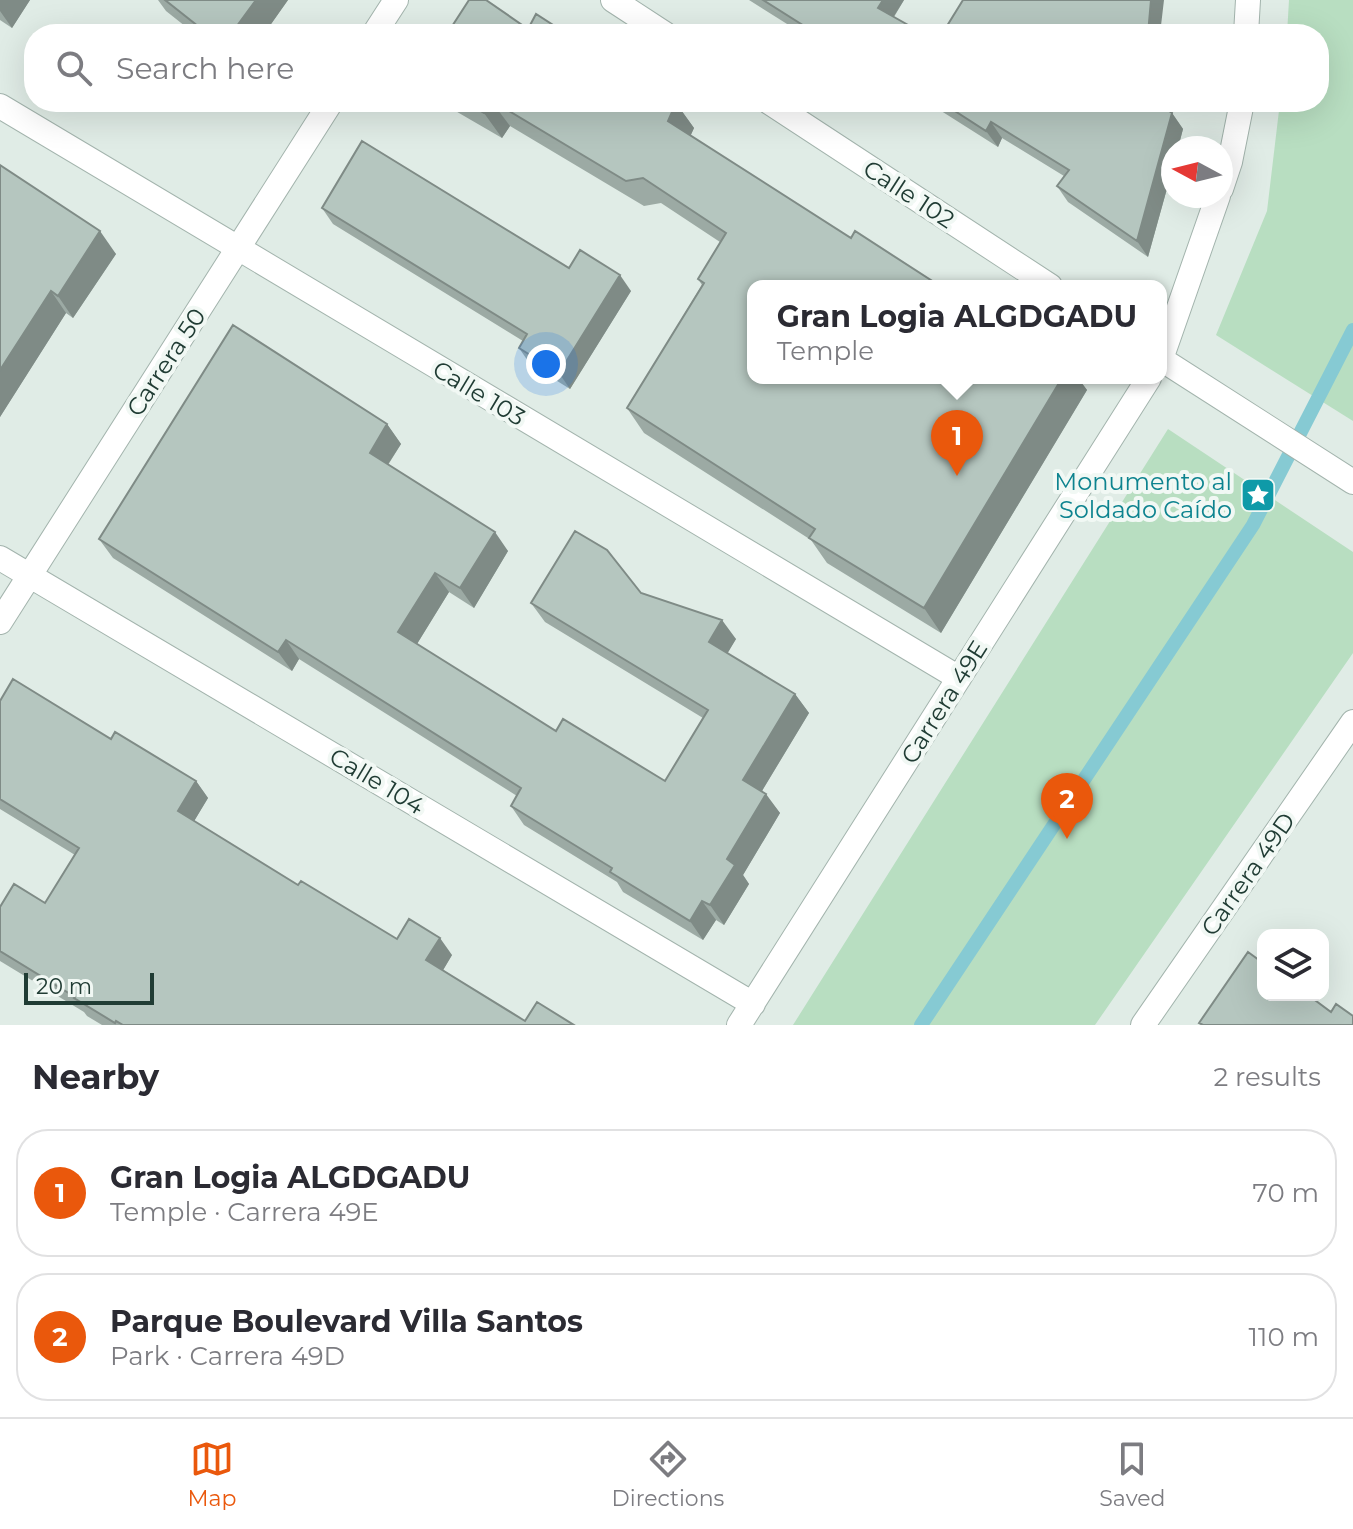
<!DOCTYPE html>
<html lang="en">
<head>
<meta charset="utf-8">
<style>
	:root { --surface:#fff; --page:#f7f7f7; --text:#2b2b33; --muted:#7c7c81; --line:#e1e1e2; --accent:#ea580c }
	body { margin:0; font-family:Montserrat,sans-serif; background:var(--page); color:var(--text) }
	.controls { position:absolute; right:24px; bottom:24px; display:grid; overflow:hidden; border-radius:16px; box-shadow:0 8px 32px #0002 }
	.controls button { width:72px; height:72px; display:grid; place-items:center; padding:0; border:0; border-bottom:2px solid var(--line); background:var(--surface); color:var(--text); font:40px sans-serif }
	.compass { position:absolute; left:1161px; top:136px; width:72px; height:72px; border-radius:50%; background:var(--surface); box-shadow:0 8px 32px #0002; rotate:277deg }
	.scale { position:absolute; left:24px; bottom:20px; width:130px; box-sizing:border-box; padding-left:8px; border:4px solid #203c34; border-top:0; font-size:22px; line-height:28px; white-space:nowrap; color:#203c34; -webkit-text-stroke:6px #f1f8f4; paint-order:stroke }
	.you { position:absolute; left:546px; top:364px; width:28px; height:28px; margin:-20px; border:6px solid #fff; border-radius:50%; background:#1a73e8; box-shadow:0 0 0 12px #1a73e833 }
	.badge { display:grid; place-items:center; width:52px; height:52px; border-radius:50%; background:var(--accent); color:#fff; font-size:26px; font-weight:700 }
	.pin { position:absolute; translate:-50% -66px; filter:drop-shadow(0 2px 4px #0008) }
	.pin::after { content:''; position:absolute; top:42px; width:28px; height:24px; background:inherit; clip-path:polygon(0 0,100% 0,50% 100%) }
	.popup { position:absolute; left:747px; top:280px; width:420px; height:104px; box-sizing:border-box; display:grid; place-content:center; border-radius:16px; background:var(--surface); filter:drop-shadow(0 2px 6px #0005); font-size:26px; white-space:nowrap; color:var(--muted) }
	.popup b { font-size:30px; color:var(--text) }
	.popup::after { content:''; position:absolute; left:50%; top:100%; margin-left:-16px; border:16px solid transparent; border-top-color:var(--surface) }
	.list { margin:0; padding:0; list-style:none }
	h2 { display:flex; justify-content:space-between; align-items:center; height:104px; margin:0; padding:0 32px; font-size:34px }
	h2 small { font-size:26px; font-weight:400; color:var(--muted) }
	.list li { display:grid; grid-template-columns:52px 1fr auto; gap:24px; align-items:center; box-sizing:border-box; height:128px; margin:0 16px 16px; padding:0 16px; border:2px solid var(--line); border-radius:32px }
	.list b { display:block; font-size:30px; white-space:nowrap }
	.list p { margin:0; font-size:26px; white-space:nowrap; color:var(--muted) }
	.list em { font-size:26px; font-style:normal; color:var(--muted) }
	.icon { flex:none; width:44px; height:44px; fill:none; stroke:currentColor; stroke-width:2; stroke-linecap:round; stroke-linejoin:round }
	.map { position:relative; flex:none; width:1353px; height:1025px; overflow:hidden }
	.search { position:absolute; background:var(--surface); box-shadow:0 8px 32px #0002; left:24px; right:24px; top:24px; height:88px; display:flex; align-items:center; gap:20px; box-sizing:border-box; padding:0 28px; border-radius:32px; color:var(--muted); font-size:30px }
	.sheet { height:392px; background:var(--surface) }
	nav { display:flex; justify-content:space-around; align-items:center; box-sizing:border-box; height:112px; border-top:2px solid var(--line); background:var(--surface); font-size:22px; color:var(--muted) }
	nav a { display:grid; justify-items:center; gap:4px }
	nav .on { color:var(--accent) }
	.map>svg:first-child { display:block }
</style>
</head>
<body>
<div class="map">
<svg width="1353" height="1025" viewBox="0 0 1353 1025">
	<rect width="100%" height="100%" fill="#e0ece6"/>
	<path fill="#b8dec1" d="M1289,0H1353V421L1216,335L1267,211L1280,102H1319V34H1287Z
		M1168,429L1353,552V653L1095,1025H793Z"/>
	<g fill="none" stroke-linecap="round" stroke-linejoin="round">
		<path stroke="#86cad3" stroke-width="14" d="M921,1025L1253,525L1353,330"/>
		<g stroke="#a3b4ad" stroke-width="26">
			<path id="street" d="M613,0L665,34
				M374,34L396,0
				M1246,34L1248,0
				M769,102L1050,286
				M0,106L959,678
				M1221,189L1230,162L1242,102
				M1161,359L1353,482
				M1161,359L1218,196
				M0,558L753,1004
				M0,622L331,102
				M739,1025L1149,378
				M1143,1025L1353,722"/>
		</g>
		<use href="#street" stroke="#fff" stroke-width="24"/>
	</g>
	<path fill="#9caaa4" d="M0,0H30L12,28L0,20Z
		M158,0H288L264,34H195L166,11Z
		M749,0H904L894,17L924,34H803Z
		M440,102L676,103L694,128L690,136L715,152L753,378H1078L1087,390L941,633L827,563L811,540L644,433L627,408L702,285L698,279L720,242L661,203L644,206L510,126L502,138Z
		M927,102H1156L1172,113L1183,129L1178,148H1173V167L1148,257L1068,202L1057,186L1064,176L1002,138L998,147Z
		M0,165L116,254L73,318L66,313L0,417Z
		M322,208L569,268L631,291L570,389L530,364L519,348L523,341L333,224Z
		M387,424L401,444L388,465L508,551L474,608L449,592L417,644L556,731L665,781L703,718L545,622L531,603L641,593L736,639L727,653L795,694L809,713L762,791L780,813L743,875L749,884L724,925L716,920L703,940L623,892L617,882L524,825L511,806L517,796L299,659L292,671L113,558L99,539Z
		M0,701L111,739L196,781L208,798L194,821L298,885L397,939L452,955L443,970L525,1021L574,1025H102L87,1016L84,1012L0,961V907L45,903L75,855L0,809Z"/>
	<path fill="#7f8b86" d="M0,0H30L12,28L0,11Z
		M256,0H288L264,34H231Z
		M883,0H904L889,24L878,8Z
		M1151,0H1164L1160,34H1148Z
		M492,102L510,126L502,138L484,113Z
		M676,103L694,128L686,146L668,121Z
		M1172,113L1183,129L1178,148H1173V167L1148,257L1137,241Z
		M991,122L1002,138L998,147L986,131Z
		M100,231L116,254L73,318L58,296Z
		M620,275L631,291L570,389L559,373Z
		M51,291L66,313L0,417V370Z
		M1062,378H1078L1087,390L941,633L924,608Z
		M387,424L401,444L383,472L370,453Z
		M495,532L508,551L474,608L460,588Z
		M435,573L449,592L412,652L398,632Z
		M722,620L736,639L723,661L709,642Z
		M286,640L299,659L292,671L278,652Z
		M795,694L809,713L757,799L743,780Z
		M196,781L208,798L190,828L178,811Z
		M766,794L780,813L743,875L749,884L724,925L710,905L727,859Z
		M702,901L716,920L703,940L690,921Z
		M440,938L452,955L439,977L426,960Z"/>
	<path fill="#b5c6bf" stroke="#7f8b86" stroke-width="2" d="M165,0H256L231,34H208Z
		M469,0H486L528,29L536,14L567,34H447Z
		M763,0H883L878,8L924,34H817Z
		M963,0H1151L1148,34H942Z
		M465,102H492L484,113Z
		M494,102H675L676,103L668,121L851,238L855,231L940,286H753V378H1062L924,608L809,538L815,529L627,408L704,283L698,279L726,233L643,178L626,181Z
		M941,102H1156L1172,113L1137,241L1057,186L1069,170L991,122L986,131Z
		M362,141L569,268L580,250L620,275L559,373L519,348L527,334L322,208Z
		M0,165L100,231L58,296L51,291L0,370Z
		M233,325L387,424L370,453L495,532L460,588L435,573L398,632L556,731L563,719L665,781L708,710L531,603L575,531L607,550L641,593L722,620L709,642L795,694L743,780L766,794L727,859L735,865L710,905L702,901L690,921L610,872L612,868L511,806L521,788L286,640L278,652L99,539Z
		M13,679L111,739L115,732L196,781L178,811L298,885L301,881L397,939L409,919L440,938L426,960L525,1021L537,1002L574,1025H123L116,1021L115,1023L74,998L75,997L0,951V907L14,884L45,903L79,848L0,799V701Z
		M1248,952L1263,963V995H1308L1331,1012L1336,1004L1353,1016V1025H1203L1199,1023Z"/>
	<defs>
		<g id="sight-square" transform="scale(1.8)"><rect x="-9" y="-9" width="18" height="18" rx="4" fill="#0f9aa8" stroke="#f1f8f4"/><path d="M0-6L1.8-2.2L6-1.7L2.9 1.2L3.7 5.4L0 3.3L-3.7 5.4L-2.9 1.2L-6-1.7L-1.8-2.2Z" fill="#fff"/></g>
	</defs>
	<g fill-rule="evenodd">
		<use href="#sight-square" x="1258" y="495"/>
	</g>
	<g text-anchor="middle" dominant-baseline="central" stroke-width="8" stroke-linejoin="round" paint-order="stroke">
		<g font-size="24" fill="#203c34" stroke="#f1f8f4">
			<text transform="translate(909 194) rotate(33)">Calle 102</text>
			<text transform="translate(166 362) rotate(-57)">Carrera 50</text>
			<text transform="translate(479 393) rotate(31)">Calle 103</text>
			<text transform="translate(944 702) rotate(-58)">Carrera 49E</text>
			<text transform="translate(377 781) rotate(31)">Calle 104</text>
			<text transform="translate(1248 874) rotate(-55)">Carrera 49D</text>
		</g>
		<g font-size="24" fill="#0d838f" stroke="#f1f8f4" text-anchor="end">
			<text x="1232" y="481">Monumento al<tspan x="1232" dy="28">Soldado Caído</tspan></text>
		</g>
	</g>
</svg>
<div class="controls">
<button><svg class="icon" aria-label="layers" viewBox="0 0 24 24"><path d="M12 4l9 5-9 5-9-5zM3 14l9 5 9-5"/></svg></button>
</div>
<svg class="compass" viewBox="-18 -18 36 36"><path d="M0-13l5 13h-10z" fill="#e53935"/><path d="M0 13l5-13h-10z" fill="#7c7c81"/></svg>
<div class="scale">20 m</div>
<div class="you"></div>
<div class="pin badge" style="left:957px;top:476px">1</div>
<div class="popup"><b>Gran Logia ALGDGADU</b>Temple</div>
<div class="pin badge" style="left:1067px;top:839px">2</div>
<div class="search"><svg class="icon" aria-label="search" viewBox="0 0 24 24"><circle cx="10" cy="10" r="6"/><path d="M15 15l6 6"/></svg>Search here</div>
</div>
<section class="sheet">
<h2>Nearby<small>2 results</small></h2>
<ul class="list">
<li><span class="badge">1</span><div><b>Gran Logia ALGDGADU</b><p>Temple · Carrera 49E</p></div><em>70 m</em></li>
<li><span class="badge">2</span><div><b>Parque Boulevard Villa Santos</b><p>Park · Carrera 49D</p></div><em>110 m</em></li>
</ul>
</section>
<nav>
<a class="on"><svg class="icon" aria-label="map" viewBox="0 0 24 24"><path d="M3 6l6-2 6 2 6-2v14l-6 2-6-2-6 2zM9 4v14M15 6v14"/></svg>Map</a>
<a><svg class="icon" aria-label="directions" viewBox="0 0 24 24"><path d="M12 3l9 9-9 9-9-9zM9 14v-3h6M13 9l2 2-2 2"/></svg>Directions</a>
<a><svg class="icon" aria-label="saved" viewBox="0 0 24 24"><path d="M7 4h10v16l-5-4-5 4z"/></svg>Saved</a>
</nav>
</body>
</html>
